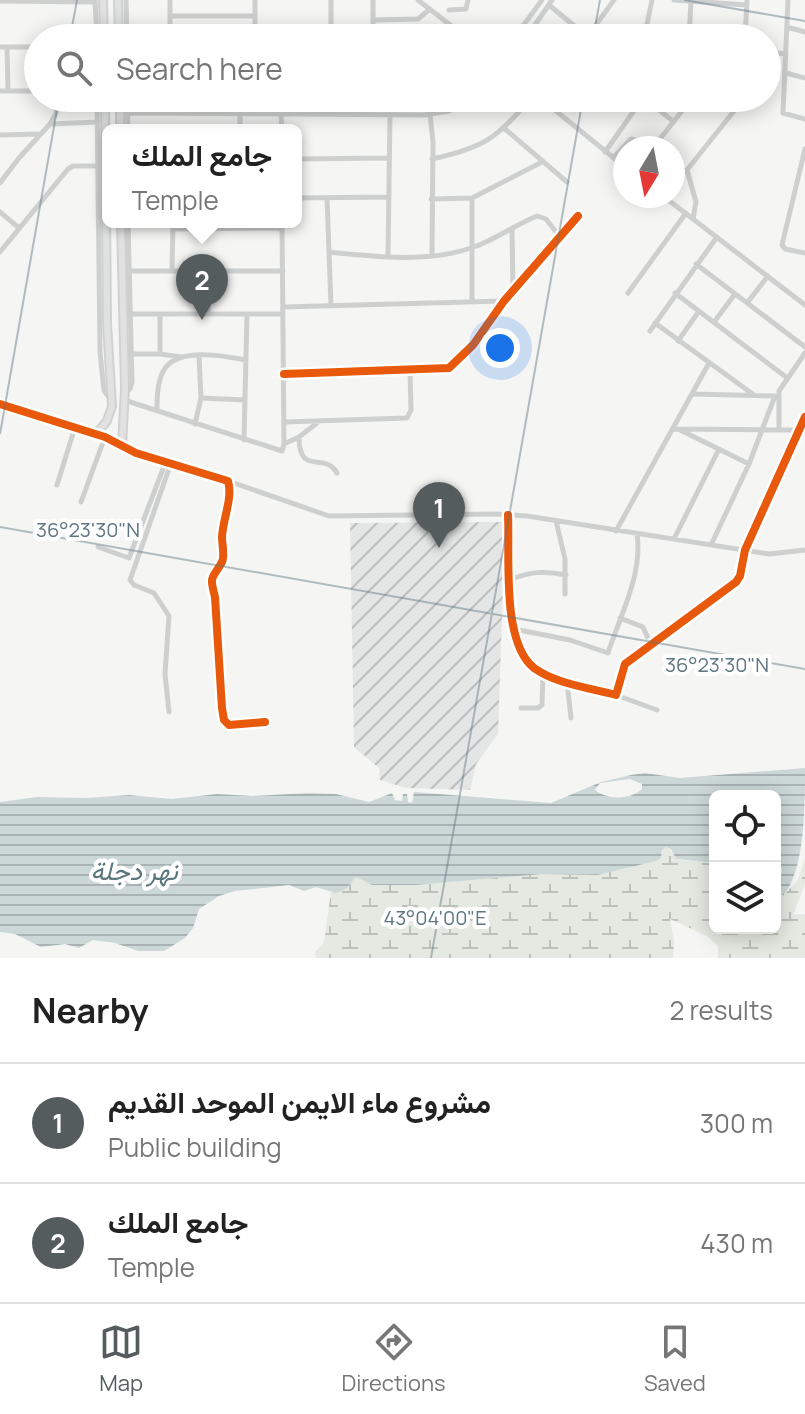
<!DOCTYPE html>
<html lang="en">
<head>
<meta charset="utf-8">
<style>
	:root { --surface:#fff; --page:#f6f6f6; --text:#222; --muted:#767676; --line:#e0e0e0; --accent:#555c5e }
	body { margin:0; font-family:Manrope,Vazirmatn,sans-serif; background:var(--page); color:var(--text) }
	.controls { position:absolute; right:24px; bottom:24px; display:grid; overflow:hidden; border-radius:12px; box-shadow:0 4px 20px #0003 }
	.controls button { width:72px; height:72px; display:grid; place-items:center; padding:0; border:0; border-bottom:2px solid var(--line); background:var(--surface); color:var(--text); font:40px sans-serif }
	.compass { position:absolute; left:613px; top:136px; width:72px; height:72px; border-radius:50%; background:var(--surface); box-shadow:0 4px 20px #0003; rotate:190deg }
	.you { position:absolute; left:500px; top:348px; width:28px; height:28px; margin:-20px; border:6px solid #fff; border-radius:50%; background:#1a73e8; box-shadow:0 0 0 12px #1a73e833 }
	.badge { display:grid; place-items:center; width:52px; height:52px; border-radius:50%; background:var(--accent); color:#fff; font-size:26px; font-weight:700 }
	.pin { position:absolute; translate:-50% -66px; filter:drop-shadow(0 2px 4px #0008) }
	.pin::after { content:''; position:absolute; top:42px; width:28px; height:24px; background:inherit; clip-path:polygon(0 0,100% 0,50% 100%) }
	.popup { position:absolute; left:102px; top:124px; width:200px; height:104px; box-sizing:border-box; display:grid; place-content:center; border-radius:12px; background:var(--surface); filter:drop-shadow(0 2px 6px #0005); font-size:26px; white-space:nowrap; color:var(--muted) }
	.popup b { font-size:30px; color:var(--text) }
	.popup::after { content:''; position:absolute; left:50%; top:100%; margin-left:-16px; border:16px solid transparent; border-top-color:var(--surface) }
	.list { margin:0; padding:0; list-style:none }
	h2 { display:flex; justify-content:space-between; align-items:center; height:104px; margin:0; padding:0 32px; font-size:34px }
	h2 small { font-size:26px; font-weight:400; color:var(--muted) }
	.list li { display:grid; grid-template-columns:52px 1fr auto; gap:24px; align-items:center; box-sizing:border-box; height:120px; padding:0 32px; border-top:2px solid var(--line) }
	.list b { display:block; font-size:30px; white-space:nowrap }
	.list p { margin:0; font-size:26px; white-space:nowrap; color:var(--muted) }
	.list em { font-size:26px; font-style:normal; color:var(--muted) }
	.icon { flex:none; width:44px; height:44px; fill:none; stroke:currentColor; stroke-width:2; stroke-linecap:round; stroke-linejoin:round }
	.map { position:relative; flex:none; width:805px; height:958px; overflow:hidden }
	.search { position:absolute; background:var(--surface); box-shadow:0 4px 20px #0003; left:24px; right:24px; top:24px; height:88px; display:flex; align-items:center; gap:20px; box-sizing:border-box; padding:0 28px; border-radius:44px; color:var(--muted); font-size:30px }
	.sheet { height:344px; background:var(--surface) }
	nav { display:flex; justify-content:space-around; align-items:center; box-sizing:border-box; height:112px; border-top:2px solid var(--line); background:var(--surface); font-size:22px; color:var(--muted) }
	nav a { display:grid; justify-items:center; gap:4px }
	nav .on { color:var(--accent) }
	.map>svg:first-child { display:block }
</style>
</head>
<body>
<div class="map">
<svg width="805" height="958" viewBox="0 0 805 958">
	<defs>
		<pattern id="industrial-furrows" width="10" height="10" patternUnits="userSpaceOnUse" patternTransform="scale(2)"><rect width="10" height="10" fill="#e4e6e5"/><path d="M-1 1l2-2M0 10L10 0M9 11l2-2" fill="none" stroke="#bcbfbf"/></pattern>
		<pattern id="wetland-marsh" width="20" height="14" patternUnits="userSpaceOnUse" patternTransform="scale(2)"><rect width="20" height="14" fill="#e5e9e1"/><path d="M1 5h8M5 5V1M11 12h8M15 12V8" fill="none" stroke="#bdc1bc"/></pattern>
		<pattern id="water-rules" width="6" height="5" patternUnits="userSpaceOnUse" patternTransform="scale(2)"><rect width="6" height="5" fill="#ccd7d8"/><path d="M0 2.5h6" fill="none" stroke="#a9b3b4"/></pattern>
	</defs>
	<rect width="100%" height="100%" fill="#f5f5f3"/>
	<path fill="url(#industrial-furrows)" d="M505,522L498,734L476,764L470,790L406,788L380,780L379,768L354,747L350,523Z"/>
	<path fill="url(#wetland-marsh)" d="M668,847L677,860L715,863V928H775V859L782,869L779,890L783,896L798,880L805,858V884L793,915L805,914V958H718V946L707,936L670,919L674,941L673,958H316L315,952L324,942L331,892L346,889L356,877L372,885H416L542,874L598,875L656,861L662,855L663,848Z"/>
	<path fill="url(#water-rules)" fill-rule="evenodd" d="M805,768C805,807 805,870 783,896L779,890L782,869L775,859V796H715V863L676,859L671,849L666,847L662,850L661,858L656,861L598,875L542,874L416,885H372L356,877L346,889L336,893L316,887L304,891L289,885L235,891L219,896L199,909L193,928L185,938L164,951H138L115,943L93,940L79,948L65,944L41,947L15,934L0,932V802L37,797L87,798L129,795L172,799L217,794L252,796L308,793L336,794L369,802L392,793L395,800L402,801L403,794H407L408,802L412,803L414,792L551,803L601,782L631,775L645,773L680,778ZM630,779L642,784V789C631,800 607,800 595,790L600,783Z"/>
	<g fill="none" stroke-linecap="round" stroke-linejoin="round">
		<g stroke="#d0d2d2" stroke-width="10">
			<path id="major" d="M103,0L104,38
				M118,0L119,38
				M120,98V130
				M121,222L125,388L122,447
				M96,434L107,421L112,406L107,323L105,98"/>
		</g>
		<path stroke="#ced0d0" stroke-width="5" d="M126,0L127,38
			M255,0V38
			M373,0V38
			M418,0L467,38
			M674,0L747,5
			M788,0L783,113L805,119
			M0,1L95,2
			M95,1L97,38
			M549,5L589,38
			M449,10L466,9L468,0
			M170,16H255
			M373,20L418,19L430,9
			M787,27L805,32
			M587,37L614,0
			M170,38V0
			M331,38V0
			M514,38L542,0
			M526,38L552,0
			M637,38L647,24L652,0
			M689,38L691,1
			M745,38L747,0
			M0,47H38
			M7,47L8,91
			M767,52L786,54
			M786,73L805,78
			M0,91H38
			M97,98L100,352L104,391L112,401
			M127,98L128,130
			M255,98V107
			M290,98V107
			M374,98V106
			M540,98L625,167
			M644,98L673,121
			M128,106H424L456,98
			M128,113L424,115L449,111L475,98
			M430,114L433,142L432,256
			M281,115L282,130
			M51,124L98,122
			M505,129L567,182
			M240,130V115
			M0,135L39,134
			M653,148L692,98
			M805,149L782,245L785,249L805,253
			M605,152L643,98
			M613,158L631,139L644,143L651,148
			M296,159L388,158
			M432,159C483,148 498,138 531,98
			M673,162L686,172
			M0,183L19,158L50,124L56,113V98
			M663,196L805,305
			M296,198L388,197
			M327,198L331,306
			M472,198V302
			M431,199L472,198L542,162
			M0,212L19,228
			M693,219L696,202L687,170L734,111L741,98
			M512,228L513,290
			M173,229L282,228
			M0,252L68,169L73,166H98
			M329,252C376,257 429,263 474,247C496,239 515,225 537,216L546,219L560,237
			M388,256L390,115
			M696,264L805,347
			M129,271H283
			M172,271L173,222
			M628,293L686,213
			M675,293L786,377
			M747,303L768,276
			M283,307L504,301
			M129,314H283
			M160,314V354L182,357
			M208,314L209,271
			M714,322L735,294
			M655,323L754,395
			M650,331L717,237
			M678,341L699,311
			M130,354H160
			M284,374L449,368L473,345L504,301L578,216
			M125,393L130,389L132,382L128,222
			M692,394L777,396
			M201,398L245,400
			M124,400L282,451L284,444L282,222
			M0,404L105,437L136,453L228,481C233,498 223,518 222,537C222,544 225,556 222,562C212,580 209,574 215,597L222,708L224,720L229,725L265,722
			M157,411C157,398 157,378 166,367C182,348 225,356 246,360
			M284,422L407,418L411,410L410,371
			M195,424L201,398L199,356
			M673,429L799,430
			M678,429L749,464
			M779,429V391L805,353
			M299,437C299,477 325,451 337,473
			M244,440L247,314
			M284,444L299,437L317,423
			M228,481L329,516L495,514L527,516L769,554L805,550
			M57,485L75,427
			M81,502L105,437
			M508,515C510,555 501,642 534,668C556,684 590,688 616,695L625,664L736,582L740,576L745,550L805,417
			M556,521L565,559V594
			M616,531L709,363
			M674,539L719,449
			M711,545L749,464L775,396
			M98,547L129,558L166,461
			M510,580C530,571 545,571 566,575
			M620,618L643,627L651,645
			M514,629L570,640L608,653C620,616 643,574 637,534
			M567,682L571,718
			M616,695L657,710
			M521,708H538L542,705L543,673
			M169,712L165,674L169,616L154,593L134,585L130,580L171,463"/>
		<use href="#major" stroke="#e1e1e2" stroke-width="6"/>
		<g stroke="#fff" stroke-width="13">
			<path id="cycleway" d="M284,374L449,368L473,345L504,301L578,216
				M0,404L105,437L136,453L228,481C233,498 223,518 222,537C222,544 225,556 222,562C212,580 209,574 215,597L222,708L224,720L229,725L265,722
				M508,515C510,555 501,642 534,668C556,684 590,688 616,695L625,664L736,582L740,576L745,550L805,417"/>
		</g>
		<use href="#cycleway" stroke="#e8590c" stroke-width="8"/>
	</g>
	<path fill="none" stroke="#5e7680" stroke-width="2" stroke-opacity="0.45" d="M684,0L805,21M70,38L77,0M593,38L600,0M0,434L59,98M0,527L805,669M431,958L583,98"/>
	<g text-anchor="middle" dominant-baseline="central" stroke-width="8" stroke-linejoin="round" paint-order="stroke">
		<g font-size="26" font-style="italic" fill="#59777c" stroke="#fff">
			<text x="134" y="870">نهر دجلة</text>
		</g>
	</g>
	<g font-size="20" text-anchor="middle" fill="#5e7680" stroke="#fff" stroke-width="8" stroke-linejoin="round" paint-order="stroke">
		<text x="88" y="537">36°23'30"N</text>
		<text x="717" y="672">36°23'30"N</text>
		<text x="435" y="925">43°04'00"E</text>
	</g>
</svg>
<div class="controls">
<button><svg class="icon" aria-label="locate" viewBox="0 0 24 24"><circle cx="12" cy="12" r="6"/><path d="M12 2v4M12 18v4M2 12h4M18 12h4"/></svg></button>
<button><svg class="icon" aria-label="layers" viewBox="0 0 24 24"><path d="M12 4l9 5-9 5-9-5zM3 14l9 5 9-5"/></svg></button>
</div>
<svg class="compass" viewBox="-18 -18 36 36"><path d="M0-13l5 13h-10z" fill="#e53935"/><path d="M0 13l5-13h-10z" fill="#767676"/></svg>
<div class="you"></div>
<div class="pin badge" style="left:439px;top:548px">1</div>
<div class="pin badge" style="left:202px;top:320px">2</div>
<div class="popup"><b>جامع الملك</b>Temple</div>
<div class="search"><svg class="icon" aria-label="search" viewBox="0 0 24 24"><circle cx="10" cy="10" r="6"/><path d="M15 15l6 6"/></svg>Search here</div>
</div>
<section class="sheet">
<h2>Nearby<small>2 results</small></h2>
<ul class="list">
<li><span class="badge">1</span><div><b>مشروع ماء الايمن الموحد القديم</b><p>Public building</p></div><em>300 m</em></li>
<li><span class="badge">2</span><div><b>جامع الملك</b><p>Temple</p></div><em>430 m</em></li>
</ul>
</section>
<nav>
<a class="on"><svg class="icon" aria-label="map" viewBox="0 0 24 24"><path d="M3 6l6-2 6 2 6-2v14l-6 2-6-2-6 2zM9 4v14M15 6v14"/></svg>Map</a>
<a><svg class="icon" aria-label="directions" viewBox="0 0 24 24"><path d="M12 3l9 9-9 9-9-9zM9 14v-3h6M13 9l2 2-2 2"/></svg>Directions</a>
<a><svg class="icon" aria-label="saved" viewBox="0 0 24 24"><path d="M7 4h10v16l-5-4-5 4z"/></svg>Saved</a>
</nav>
</body>
</html>
